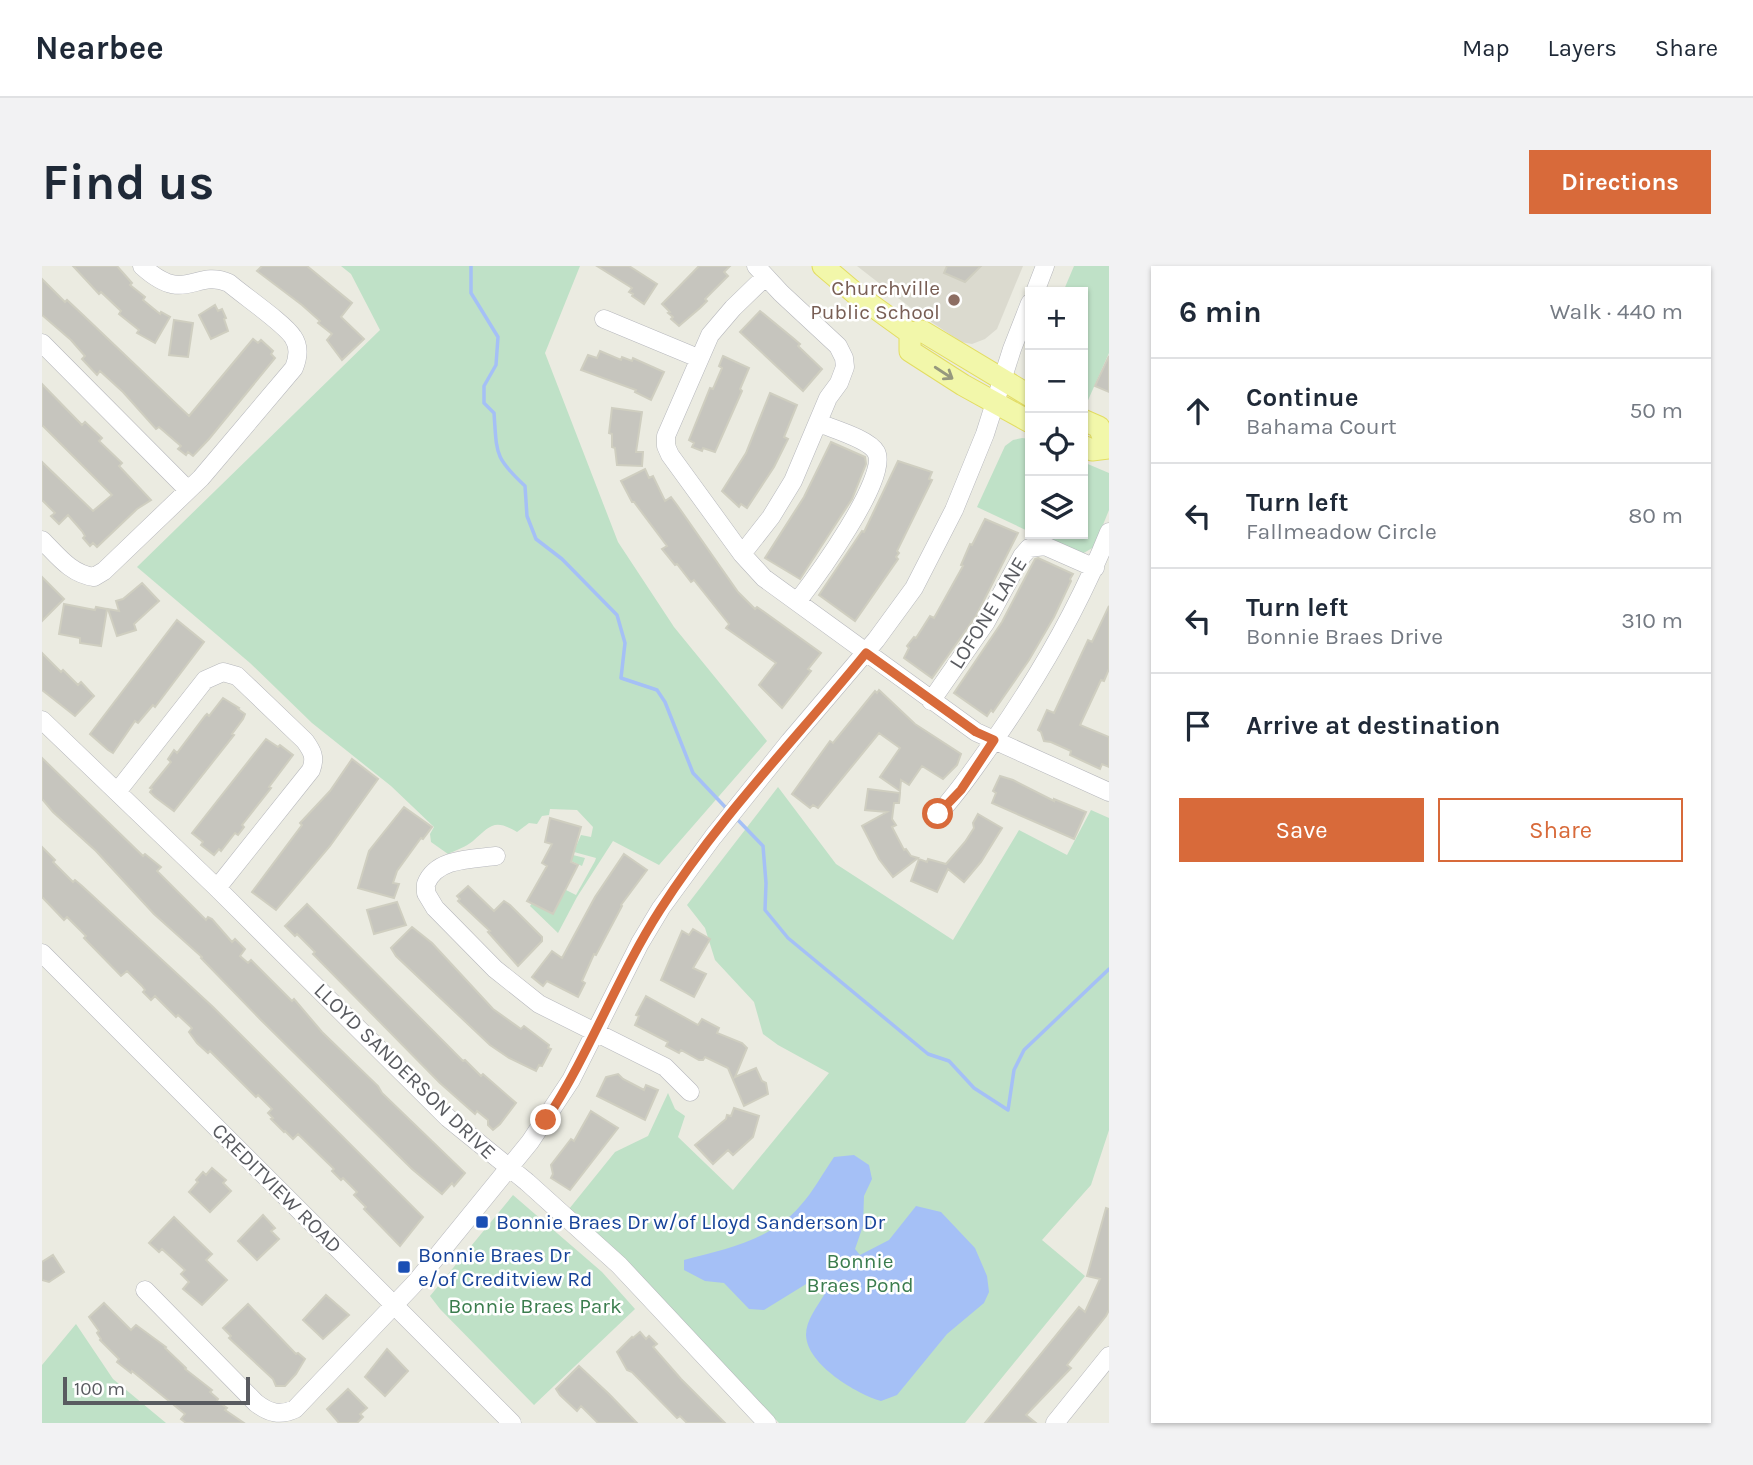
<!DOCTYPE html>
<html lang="en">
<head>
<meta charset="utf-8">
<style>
	:root { --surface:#fff; --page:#f2f2f3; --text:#1f2937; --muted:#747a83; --line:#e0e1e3; --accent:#d86a3a }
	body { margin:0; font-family:Karla,sans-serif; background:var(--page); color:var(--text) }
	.controls { position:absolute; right:21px; top:21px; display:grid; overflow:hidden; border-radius:0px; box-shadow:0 2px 5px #0004 }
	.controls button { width:63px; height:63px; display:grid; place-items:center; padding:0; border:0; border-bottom:2px solid var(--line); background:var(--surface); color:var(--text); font:35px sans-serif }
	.scale { position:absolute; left:21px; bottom:18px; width:187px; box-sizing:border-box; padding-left:7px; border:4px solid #595b60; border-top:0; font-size:19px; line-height:24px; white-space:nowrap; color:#595b60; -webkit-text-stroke:5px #fff; paint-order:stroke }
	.stop { position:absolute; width:21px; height:21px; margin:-16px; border:5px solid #d86a3a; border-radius:50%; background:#fff }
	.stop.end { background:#d86a3a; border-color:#fff; box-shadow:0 2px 7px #0008 }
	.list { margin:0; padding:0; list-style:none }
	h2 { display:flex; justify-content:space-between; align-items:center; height:91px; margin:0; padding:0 28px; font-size:30px }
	h2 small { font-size:23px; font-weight:400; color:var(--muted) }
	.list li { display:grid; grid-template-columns:46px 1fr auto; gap:21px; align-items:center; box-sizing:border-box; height:105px; padding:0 28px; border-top:2px solid var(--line) }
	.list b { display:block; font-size:26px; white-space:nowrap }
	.list p { margin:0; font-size:23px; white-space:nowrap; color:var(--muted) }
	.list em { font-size:23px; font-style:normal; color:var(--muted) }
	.actions { display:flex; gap:14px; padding:21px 28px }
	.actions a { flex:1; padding:16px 0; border:2px solid var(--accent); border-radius:0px; text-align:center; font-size:24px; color:var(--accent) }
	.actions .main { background:var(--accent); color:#fff }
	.icon { flex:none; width:38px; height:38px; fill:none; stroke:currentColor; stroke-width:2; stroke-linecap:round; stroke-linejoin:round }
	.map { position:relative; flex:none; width:1067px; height:1157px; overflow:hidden; border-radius:0px }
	header { display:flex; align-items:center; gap:42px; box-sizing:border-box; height:98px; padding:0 35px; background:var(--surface); border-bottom:2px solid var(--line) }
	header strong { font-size:33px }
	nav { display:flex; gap:38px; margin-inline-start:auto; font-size:24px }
	.intro { display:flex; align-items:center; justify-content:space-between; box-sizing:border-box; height:168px; padding:0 42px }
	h1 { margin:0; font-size:49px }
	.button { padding:18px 32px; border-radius:0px; background:var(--accent); color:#fff; font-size:24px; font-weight:700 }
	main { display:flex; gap:42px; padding:0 42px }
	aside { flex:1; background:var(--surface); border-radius:0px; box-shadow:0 2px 5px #0004 }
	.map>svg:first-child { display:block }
</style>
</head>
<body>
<header>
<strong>Nearbee</strong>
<nav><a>Map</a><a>Layers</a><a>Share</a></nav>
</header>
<div class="intro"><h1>Find us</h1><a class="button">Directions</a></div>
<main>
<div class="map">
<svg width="1067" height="1157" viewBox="0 0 1067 1157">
	<rect width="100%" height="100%" fill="#ebebe1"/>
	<path fill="#dbdacf" d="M815,0H981L955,63L943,73L930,78L919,76L869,42Z"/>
	<path fill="#bfe1c7" d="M299,0H538L503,87L576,276L632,361L725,475L617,599L571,575L535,631L516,667L488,640L490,637L511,648L524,624L534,629L553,595L554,592L532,586L531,589L543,592L540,600L516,589L519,581L532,585L539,569L549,571L551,561L535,544L508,543L507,549L500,550L495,558L487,557L475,566C452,552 448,560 431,575C424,581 414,584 406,588L389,576L388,568L392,561L349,520L270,457L208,397L95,301L338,64L309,8Z
		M1032,0H1067V87L1043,141L1041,140V26H1021Z
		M980,172L988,173V266L935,241L963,180L971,174Z
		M1041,196L1067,207V244L1052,281L1040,288L991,268H1041Z
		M736,521L794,598L911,674L977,564L1025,589L1049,544L1067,552V864L1049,919L1000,974L1043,1010L923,1157H737C667,1086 602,1009 527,943L573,886L606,870L626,827L633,843L643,850L636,871L691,924L787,807L736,779L721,768L712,736L673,694L663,662L645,639Z
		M471,929L560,1006L593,1043L492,1139L398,1043L388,1030Z
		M34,1058L71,1113L124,1157H0V1099Z"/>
	<path fill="#a5c0f6" d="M812,889L827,899L830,913L822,930L821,960L813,983L818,989L847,974L874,940L899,946L933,982L945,1010L947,1026L942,1037L905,1068L855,1129L839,1135C815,1128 765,1099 764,1069C764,1054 775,1041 782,1029L780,1017L777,1014L769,1015L722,1044L707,1043L682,1017L663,1015L642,1004V994C683,983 728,975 758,940C771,926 781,907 792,891Z"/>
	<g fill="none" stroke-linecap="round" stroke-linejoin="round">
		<path stroke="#a5c0f6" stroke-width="3.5" d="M429,0V27L456,71L454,99L442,120V137L452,147C455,188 452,191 483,220L485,250L494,273L520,293L575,349L583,377L579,412L615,424L623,436L651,507L686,544
			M694,552L721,580L724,617L723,644L746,672L886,788L907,795L932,822L966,844L972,804L982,784L1067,703"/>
	</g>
	<path fill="#c6c5be" stroke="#cfcec0" stroke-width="2" d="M31,0H75L90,17L88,19L103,31L101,34L118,48L119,46L128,51L113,77L95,67L97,64L77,48L79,45L59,26L57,28Z
		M220,0H265L310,37L299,51L322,73L300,94L285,74L290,68L276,57L278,55L260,39L215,5Z
		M555,0H587L615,18L602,38L590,30L591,28L587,26L590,22Z
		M657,0H688L682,6L686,10L663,33L665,35L658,42L637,60L629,53L631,51L626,47L628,46L620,38Z
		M905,0H939L923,16L902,7Z
		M0,13L23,36L25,34L40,48L147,150L211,73L216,77L219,74L231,85L229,88L233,92L167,173L151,190L146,186L144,189L136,183L139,180L117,161L114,163L81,126L58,105L55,109L40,93L43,90L29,74L0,49Z
		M173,39L176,45L180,43L184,52L182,53L186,65L169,73L157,49Z
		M718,45L751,72L758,78L756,80L780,103L761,125L698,66Z
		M132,54L151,57L146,91L127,89Z
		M558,85L579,94L580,91L590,95L591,92L622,106L609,134L593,126L594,124L539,104L546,89L555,92Z
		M681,90L707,102L698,123L700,125L673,186L661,182L660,185L650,181L652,177L647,174L668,122L671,123L680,102L677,100Z
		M1067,90V126L1053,120Z
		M0,118L40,159L43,156L60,172L57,175L80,197L77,200L109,234L95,243L55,281L51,277L48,280L41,272L43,270L40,265L26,249L17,258L9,250L13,247L0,234V196L51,245L70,229L0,159Z
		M728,127L755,139L742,171L746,173L732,201L705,242L699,238L697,241L680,225L704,187Z
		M570,142L600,146L594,186H601L600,200L575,199L573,182L570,181V168L567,167Z
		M789,176L823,191L824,198L810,233L758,313L723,292L762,231Z
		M856,195L890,206L887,213L890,214L855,285L857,287L854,291L856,293L813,355L777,329L820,265L822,266Z
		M603,203L607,212L611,210L623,235L629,231L635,239L696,326L713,343L715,341L779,387L766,403L769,405L740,442L717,419L734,397L684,362L687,358L652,314L649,316L635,298L633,299L620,283L625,280L592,236H590L579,215Z
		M943,253L976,267L934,350L890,412L862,392L867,382L865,380L872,371L874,372L888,350L892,352L921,300L919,299L928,278L930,279Z
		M996,292L1031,308L1028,313L1029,315L1012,351L987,394L951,446L949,444L945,450L912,427L960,356L993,293Z
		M0,311L22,333L0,355Z
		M100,317L117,335L92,358L94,364L75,370L66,343L77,345L74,335L81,333Z
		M22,338L53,344L54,341L65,343L59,380L38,377V372L17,368Z
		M1067,340V403L1062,415L1059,414L1038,459L1067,471V501L1060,498L1058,503L1028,489L1029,485L1009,476L1002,475L999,466L996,464L1005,444L1012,447L1046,374L1050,376Z
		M135,354L162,376L113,441L111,439L96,457L93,455L71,487L66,484L48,468Z
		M0,387L19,406L21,404L36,419L39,416L52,430L33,450L0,424Z
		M837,424L873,458L919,488L915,499L901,513L880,500L867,519L859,514L858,525L838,511L858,482L837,467L776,542L771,539L768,542L750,528L788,475L791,477L833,425L835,427Z
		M181,432L197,442L196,443L203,448L201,453L190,468L192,469L132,545L113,531L108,526L110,523L108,522L129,496L126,493L132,484L135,487L163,450L165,448L167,450Z
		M224,473L236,481L238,479L251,489L227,521L229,522L200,559L202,561L196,569L193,567L179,585L177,583L172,589L159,579L161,576L150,567Z
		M0,492L101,590L103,588L119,601L115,605L164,654L166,651L170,653L190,676L193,673L203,683L198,690L206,697L209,694L250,735L252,733L280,766L336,820L340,827L423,907L412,920L410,917L400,928L370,903L218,753L159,692L160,691L112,648L54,585L11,546L0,533Z
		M310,493L336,513L288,580L234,644L210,626L260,559L258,557L288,525Z
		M958,510L971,514L1012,535V533L1044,546L1032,573L950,537L954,527L951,525Z
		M826,523L858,527L857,537H852L850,553L854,559L850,561L862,584L864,583L869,590L876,592L851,611L837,593L820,560L845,546L823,544Z
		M362,541L390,561L381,573L379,572L355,605L351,617L357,618L352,632L316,622L327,585Z
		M936,548L960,562L939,596L922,616L906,603L895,626L869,615L877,593L885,596L886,593L904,598L923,576L932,562L931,557Z
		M508,552L539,561L529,596L536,599L511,648L485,635L505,600L500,597L510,578L503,576Z
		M0,581L13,594L11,596L31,616L33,614L40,620L171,741L381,951L358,980L322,943L324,941L312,929L315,926L301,912L299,914L290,905L292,903L256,868L251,873L243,865L242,866L229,853L231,852L226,847L230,843L216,829L214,831L168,785L166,787L155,777L147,766L150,762L136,749L134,751L113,730L109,734L101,726L103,724L100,720L85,705L79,710L42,672L44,670L25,651L22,654L0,631Z
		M582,588L605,604L579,639L580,640L554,689L552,688L540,715L543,717L536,731L505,715L501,720L490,711L510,685L520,692L553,631Z
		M426,620L452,645L462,635L468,639L500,671V675L476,700L446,666L448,665L416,635L418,633L415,630Z
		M355,636L364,659L332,668L325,644Z
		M265,638L421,795L423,794L439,810L441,808L474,837L458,858L451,864L446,859V854L435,845L433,848L398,817L271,688L273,686L255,668L253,670L243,660Z
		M370,661L390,677L451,743L479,763L482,760L507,779L506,782L509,783L500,800L497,799L494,805L467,792L448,779L354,690L349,682Z
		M651,663L668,673L651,702L664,708L652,731L619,714L640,665L647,669Z
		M604,730L656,759L660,753L677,762L675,767L700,777L705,782L693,811L714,802L720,815L724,817L726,828L702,840L686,802L663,791L661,794H657L639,784L637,787L624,780L626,776L593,759L597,750L594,749Z
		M576,808L581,813L602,824L604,819L616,824L603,854L555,830L564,811Z
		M692,842L717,850L711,871L691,889L686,884L671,898L653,879L684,853L685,849L689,850Z
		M549,845L576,862L528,924L509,912L511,908L509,899L529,873L532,875Z
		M170,902L184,914L181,917L189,925L168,946L147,926L156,916L154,914L161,906L164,909Z
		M1064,942L1067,943V1044L1064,1050L1025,1099L1029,1102L984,1149L994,1157H943L1037,1041L1043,1046L1058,1013L1045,1010Z
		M221,949L233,962L229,965L237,973L215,994L196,975Z
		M132,951L170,988L164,994L185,1014L160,1039L141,1023L147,1016L139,1008L143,1004L120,983L117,986L107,977Z
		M11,989L22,1006L7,1016L0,1014V996Z
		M284,1029L307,1049L281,1073L261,1054Z
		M62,1037L89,1064L94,1059L124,1081L123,1082L144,1102L143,1103L170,1124L168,1126L176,1133L175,1135L185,1142L183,1144L202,1157H144L139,1153L143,1148L90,1105L89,1107L75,1096L77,1093L58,1074L59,1073L55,1067L57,1065L47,1051Z
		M206,1038L254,1088L256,1087L263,1093L254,1108L243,1120H234L231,1113L187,1072L189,1070L181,1062Z
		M598,1066L604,1073L607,1070L615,1078L611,1081L639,1113L683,1157H645L638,1150L635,1152L590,1106L585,1104L575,1086L590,1071L591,1072Z
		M345,1083L366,1105L343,1130L323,1111Z
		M537,1100L567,1128L595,1157H556L539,1140L535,1145L518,1129L514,1123Z
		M306,1123L325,1142L318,1148L321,1151L315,1157H297L285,1143Z"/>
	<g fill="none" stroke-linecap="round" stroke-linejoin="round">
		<g stroke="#b6b7bc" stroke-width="19">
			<path id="minor" d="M723,11L691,42L668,69L624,170V180L628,189L700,288L722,312L934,466L1067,526
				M993,26L1003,0
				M562,53L656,92
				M0,77L146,224
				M0,274C16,290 29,308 52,311L62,305L159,212L252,102C256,92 258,81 251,71C242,57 202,30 187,17C152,2 144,40 100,0
				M700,288L729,251L751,215L786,132L797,117L803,101L802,92L796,80L739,27L714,0
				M755,336C772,314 848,211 834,186C827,173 791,163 777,157
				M889,435L944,356L980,290L987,282L1003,280L1053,302
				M0,454L175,622L406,852L485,916L577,999L725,1157
				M75,526L163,414L181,406L195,410L263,475C270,485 274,491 269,504L175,622
				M896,548C917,526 933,501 951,476C998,409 1037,341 1067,266
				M454,590C430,593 394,592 384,618V627L393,642L453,703L497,738L623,801L648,826
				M0,687L470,1157
				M103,1024L214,1137C227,1147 238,1150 253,1143L374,1016L488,876L529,814L598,677L619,642L671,571L748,475L834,374L872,322L912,244L943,168L970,83L988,37
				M1013,1157L1067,1090"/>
		</g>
		<g stroke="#e3dd62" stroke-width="23">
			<path id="major" d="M781,0L814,28L868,67L880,65L988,130
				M868,67V85L921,119L988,156
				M1041,154L1057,161L1065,181
				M1041,180L1050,184L1067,182"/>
		</g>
		<use href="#minor" stroke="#fff" stroke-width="18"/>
		<use href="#major" stroke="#f2f7aa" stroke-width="21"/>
	</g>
	<defs><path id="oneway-shaft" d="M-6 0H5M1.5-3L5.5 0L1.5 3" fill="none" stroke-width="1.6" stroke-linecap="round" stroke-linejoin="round" transform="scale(1.75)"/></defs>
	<use stroke="#96997e" href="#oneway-shaft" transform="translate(902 107) rotate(33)"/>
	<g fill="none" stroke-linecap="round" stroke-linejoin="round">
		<path stroke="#d86a3a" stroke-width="9" d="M504,854C548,787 575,711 618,644C677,551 755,472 824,387L934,466L952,474L919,524L896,548"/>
	</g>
	<circle fill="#8d6e63" stroke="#fff" stroke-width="2.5" cx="912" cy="34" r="7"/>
	<g fill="#1a4fb4" stroke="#fff" stroke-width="2.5">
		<rect x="433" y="949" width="14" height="14" rx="3.5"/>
		<rect x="355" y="994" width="14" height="14" rx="3.5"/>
	</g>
	<g text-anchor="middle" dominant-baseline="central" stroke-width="5" stroke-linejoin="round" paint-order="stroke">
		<g font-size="21" fill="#785e54" stroke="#fff" text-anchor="end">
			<text x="898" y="22">Churchville<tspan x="898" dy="24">Public School</tspan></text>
		</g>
		<g font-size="21" fill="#595b60" stroke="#fff">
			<text transform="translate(946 347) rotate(-58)">LOFONE LANE</text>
			<text transform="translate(363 805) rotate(44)">LLOYD SANDERSON DRIVE</text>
			<text transform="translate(235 922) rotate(45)">CREDITVIEW ROAD</text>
		</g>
		<g font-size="21" fill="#164399" stroke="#fff" text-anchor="start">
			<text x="454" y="956">Bonnie Braes Dr w/of Lloyd Sanderson Dr</text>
			<text x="376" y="989">Bonnie Braes Dr<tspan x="376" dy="24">e/of Creditview Rd</tspan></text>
		</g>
		<g font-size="21" fill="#3b7d4e" stroke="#fff">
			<text x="818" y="995">Bonnie<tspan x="818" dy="24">Braes Pond</tspan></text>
			<text x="493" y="1040">Bonnie Braes Park</text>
		</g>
	</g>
</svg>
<div class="controls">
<button>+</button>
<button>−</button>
<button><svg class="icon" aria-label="locate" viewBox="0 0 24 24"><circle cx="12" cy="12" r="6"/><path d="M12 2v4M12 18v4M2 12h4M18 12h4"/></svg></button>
<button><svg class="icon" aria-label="layers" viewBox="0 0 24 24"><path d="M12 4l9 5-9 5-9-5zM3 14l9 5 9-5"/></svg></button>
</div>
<div class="scale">100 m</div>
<div class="stop" style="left:896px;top:548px"></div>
<div class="stop end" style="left:504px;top:854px"></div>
</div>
<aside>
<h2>6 min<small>Walk · 440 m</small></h2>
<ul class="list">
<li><svg class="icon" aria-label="ahead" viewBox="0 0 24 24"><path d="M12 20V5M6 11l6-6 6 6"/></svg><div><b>Continue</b><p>Bahama Court</p></div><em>50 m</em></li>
<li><svg class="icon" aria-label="left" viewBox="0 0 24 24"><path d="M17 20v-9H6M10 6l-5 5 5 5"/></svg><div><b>Turn left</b><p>Fallmeadow Circle</p></div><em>80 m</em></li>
<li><svg class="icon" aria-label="left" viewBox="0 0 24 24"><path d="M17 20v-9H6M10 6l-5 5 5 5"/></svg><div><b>Turn left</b><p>Bonnie Braes Drive</p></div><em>310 m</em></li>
<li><svg class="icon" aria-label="arrive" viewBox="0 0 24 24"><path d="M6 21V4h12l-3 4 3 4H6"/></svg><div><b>Arrive at destination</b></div></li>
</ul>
<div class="actions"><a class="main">Save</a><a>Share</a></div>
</aside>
</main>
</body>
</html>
